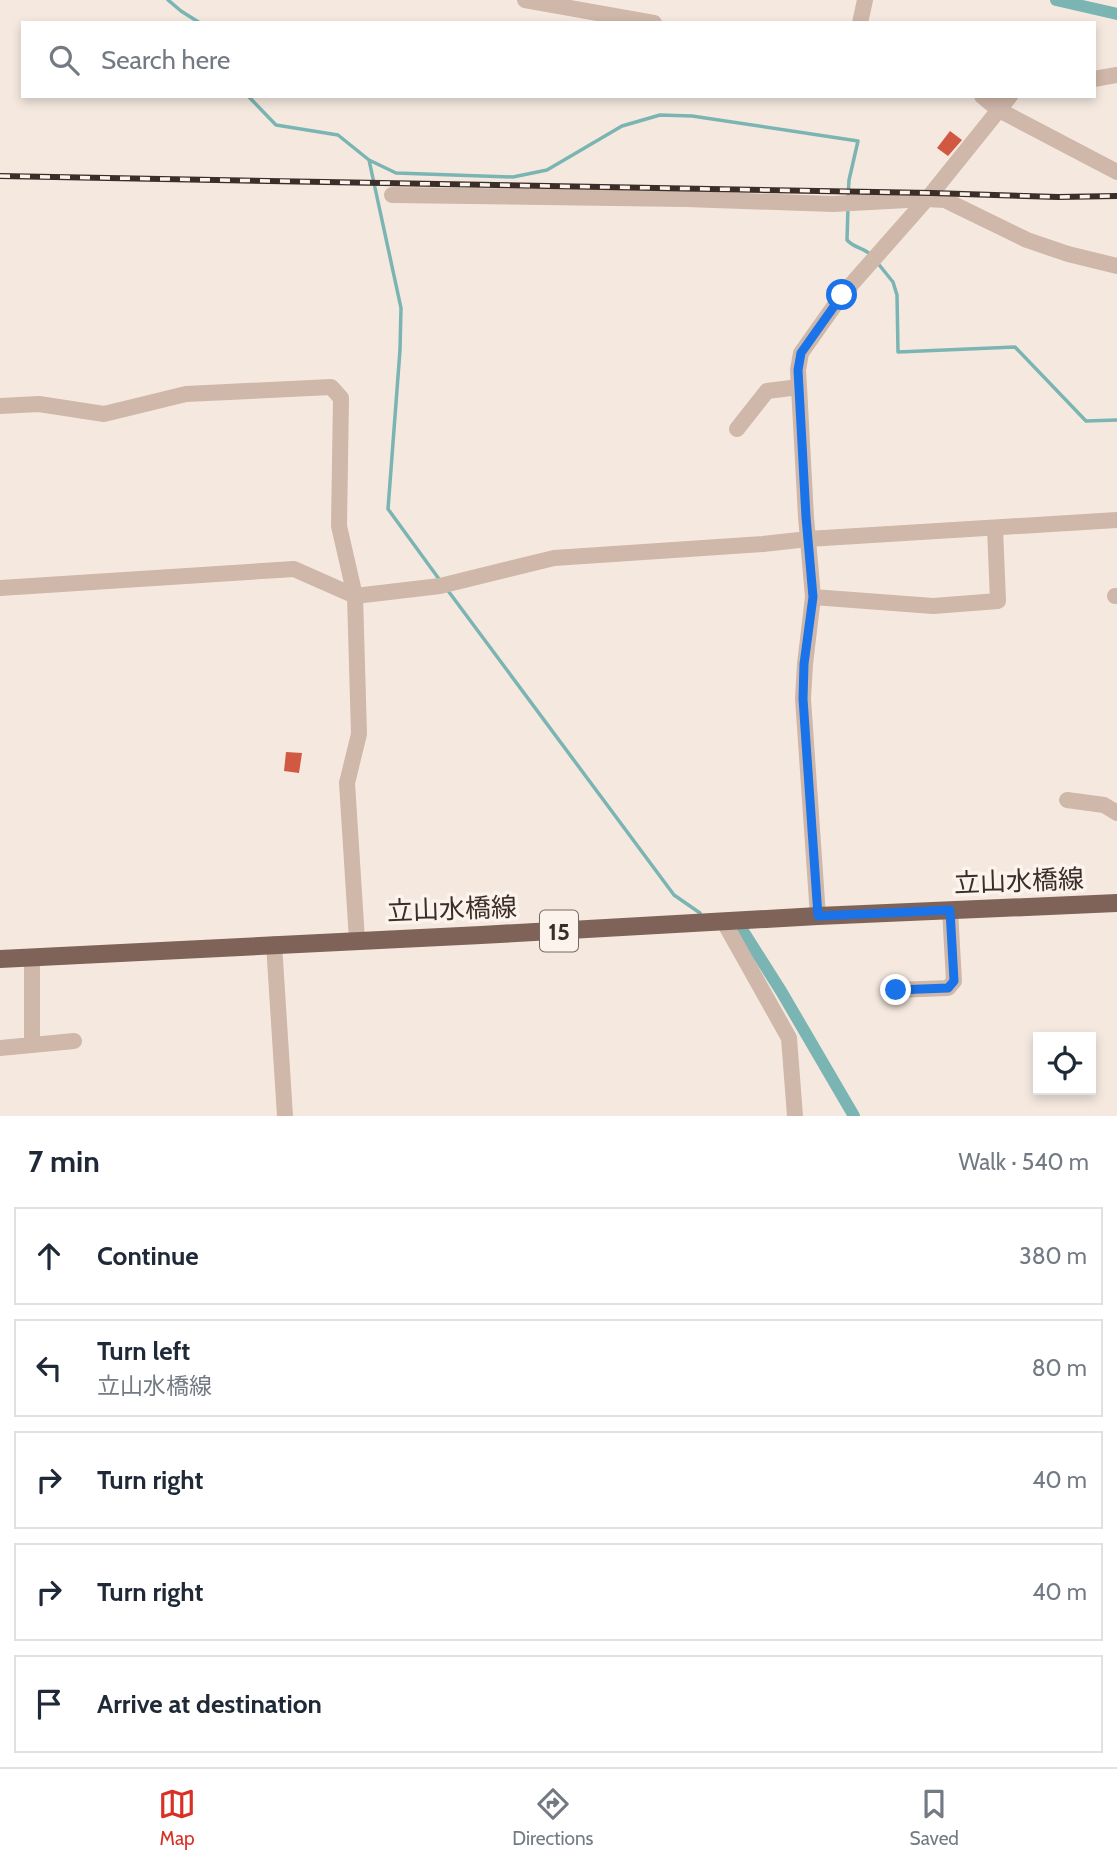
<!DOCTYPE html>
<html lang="en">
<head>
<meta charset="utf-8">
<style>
	:root { --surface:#fff; --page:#f2f2f3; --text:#1f2937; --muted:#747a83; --line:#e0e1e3; --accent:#d93025 }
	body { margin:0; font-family:Cabin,"Noto Sans JP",sans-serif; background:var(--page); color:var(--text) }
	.controls { position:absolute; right:21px; bottom:21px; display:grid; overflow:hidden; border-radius:0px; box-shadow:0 4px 10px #0003 }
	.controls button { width:63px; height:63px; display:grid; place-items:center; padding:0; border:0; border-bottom:2px solid var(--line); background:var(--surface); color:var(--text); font:35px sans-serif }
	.stop { position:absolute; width:21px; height:21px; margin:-16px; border:5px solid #1a73e8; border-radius:50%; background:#fff }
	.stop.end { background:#1a73e8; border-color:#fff; box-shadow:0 2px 7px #0008 }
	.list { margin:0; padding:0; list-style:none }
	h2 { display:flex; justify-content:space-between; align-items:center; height:91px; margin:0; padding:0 28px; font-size:30px }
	h2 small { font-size:23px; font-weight:400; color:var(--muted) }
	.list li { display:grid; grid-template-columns:46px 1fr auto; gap:21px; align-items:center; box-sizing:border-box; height:98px; margin:0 14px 14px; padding:0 14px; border:2px solid var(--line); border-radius:0px }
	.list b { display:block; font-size:26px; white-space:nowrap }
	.list p { margin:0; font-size:23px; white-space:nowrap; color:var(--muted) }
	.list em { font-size:23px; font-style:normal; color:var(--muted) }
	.icon { flex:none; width:38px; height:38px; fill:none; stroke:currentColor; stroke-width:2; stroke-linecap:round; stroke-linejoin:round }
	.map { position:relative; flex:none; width:1117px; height:1116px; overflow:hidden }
	.search { position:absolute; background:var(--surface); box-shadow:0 4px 10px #0003; left:21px; right:21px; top:21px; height:77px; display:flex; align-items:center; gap:18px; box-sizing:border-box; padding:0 24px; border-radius:0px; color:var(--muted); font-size:26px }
	.sheet { height:651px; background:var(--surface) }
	nav { display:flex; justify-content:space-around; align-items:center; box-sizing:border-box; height:98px; border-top:2px solid var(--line); background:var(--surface); font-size:19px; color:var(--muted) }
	nav a { display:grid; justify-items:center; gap:4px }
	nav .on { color:var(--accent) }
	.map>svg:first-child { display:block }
</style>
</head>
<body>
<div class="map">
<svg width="1117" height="1116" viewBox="0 0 1117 1116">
	<rect width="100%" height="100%" fill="#f5e9df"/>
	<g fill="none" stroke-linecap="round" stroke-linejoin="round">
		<path stroke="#7ab5b3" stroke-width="3.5" d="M168,0L181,11L200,23
			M248,96L276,125L338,135L369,160L401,308L400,350L388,509L439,579
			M369,160L396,173L513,177L547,170L622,126L660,115L692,116L858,141L849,180L848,199
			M848,207L847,240C854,248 864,248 871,255
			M876,261L893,282L897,295L898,352L1015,347L1086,421L1117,420
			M446,588L674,895L700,913"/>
		<path stroke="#7ab5b3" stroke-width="12" d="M1056,0L1117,14
			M737,928L743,931L781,991L854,1116"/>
	</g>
	<path fill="#d15941" d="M950,131L962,140L948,156L937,148Z
		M286,752L302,753L299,773L284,771Z"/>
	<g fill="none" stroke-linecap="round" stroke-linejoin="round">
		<path stroke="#cfb7a9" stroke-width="16" d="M525,0L654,23
			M860,23L865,0
			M1094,79L1117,75
			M982,96L999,110L1117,172
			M392,195L685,199L833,204L926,199L945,200L1027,240L1068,254L1117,266
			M0,406L39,404L104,414L186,394L331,387L341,398L339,526L355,596L359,734L347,783L357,940
			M737,429L767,391L799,387
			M0,588L294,569L355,596L440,586L554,558L763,544L808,539L1117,520
			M1115,596H1117
			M813,597L933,606L998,601L995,528
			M1067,800L1104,805L1117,813
			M818,916L803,699L805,664L813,597L806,517L799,387L798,370L801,353L842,295L932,193L1010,96
			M724,922L789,1038L795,1116
			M274,944L285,1116
			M32,957V1045
			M896,990L948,988L954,981L950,910
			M0,1048L74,1041"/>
		<path stroke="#7f6359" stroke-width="18" d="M0,959L481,935L818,916L1117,903"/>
		<g stroke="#3b2e29" stroke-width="6">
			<path id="rail" d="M0,176L932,193L1058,197L1117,196"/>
		</g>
		<use href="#rail" stroke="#fcf3ec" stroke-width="3.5" stroke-dasharray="10" stroke-linecap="butt"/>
	</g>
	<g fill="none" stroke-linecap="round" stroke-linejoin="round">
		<path stroke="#1a73e8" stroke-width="9" d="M842,295L801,353L798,370L806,517L813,597L804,664L803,699L818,916L950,910L954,981L948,988L896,990"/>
	</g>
	<g text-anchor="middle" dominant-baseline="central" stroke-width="7" stroke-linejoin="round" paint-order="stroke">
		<rect fill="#fcf3ec" stroke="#756964" stroke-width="2" x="540" y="910.5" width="38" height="41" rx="5"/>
		<g font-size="24" font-weight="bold" fill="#3b2e29">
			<text x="559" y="931">15</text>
		</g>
		<g font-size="26" fill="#3b2e29" stroke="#fcf3ec">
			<text transform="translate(1019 881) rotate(-2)">立山水橋線</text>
			<text transform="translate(452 909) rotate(-2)">立山水橋線</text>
		</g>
	</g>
</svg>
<div class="controls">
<button><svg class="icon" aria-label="locate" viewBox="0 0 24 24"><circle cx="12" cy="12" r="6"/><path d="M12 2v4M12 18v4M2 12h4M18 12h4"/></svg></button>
</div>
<div class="stop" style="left:842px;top:295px"></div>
<div class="stop end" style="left:896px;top:990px"></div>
<div class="search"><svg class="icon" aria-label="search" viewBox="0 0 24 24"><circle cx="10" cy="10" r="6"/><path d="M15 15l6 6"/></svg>Search here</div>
</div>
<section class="sheet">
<h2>7 min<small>Walk · 540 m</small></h2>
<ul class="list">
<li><svg class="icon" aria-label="ahead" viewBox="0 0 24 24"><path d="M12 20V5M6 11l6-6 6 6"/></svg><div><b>Continue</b></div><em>380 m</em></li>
<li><svg class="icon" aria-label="left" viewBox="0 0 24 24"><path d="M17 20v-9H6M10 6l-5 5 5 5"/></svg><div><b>Turn left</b><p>立山水橋線</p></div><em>80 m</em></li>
<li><svg class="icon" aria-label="right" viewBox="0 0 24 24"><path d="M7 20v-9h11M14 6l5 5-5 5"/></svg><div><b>Turn right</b></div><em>40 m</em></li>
<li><svg class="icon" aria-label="right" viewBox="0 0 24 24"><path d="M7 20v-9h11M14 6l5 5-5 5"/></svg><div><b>Turn right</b></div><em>40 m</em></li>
<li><svg class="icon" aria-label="arrive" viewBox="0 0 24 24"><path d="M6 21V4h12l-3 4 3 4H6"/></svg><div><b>Arrive at destination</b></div></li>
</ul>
</section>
<nav>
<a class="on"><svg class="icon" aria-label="map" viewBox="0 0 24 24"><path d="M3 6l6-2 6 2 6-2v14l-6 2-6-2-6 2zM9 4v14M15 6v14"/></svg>Map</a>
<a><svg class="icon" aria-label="directions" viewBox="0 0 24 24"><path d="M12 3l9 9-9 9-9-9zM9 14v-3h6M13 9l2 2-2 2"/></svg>Directions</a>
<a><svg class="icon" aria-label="saved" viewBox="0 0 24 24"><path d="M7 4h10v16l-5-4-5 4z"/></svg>Saved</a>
</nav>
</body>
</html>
